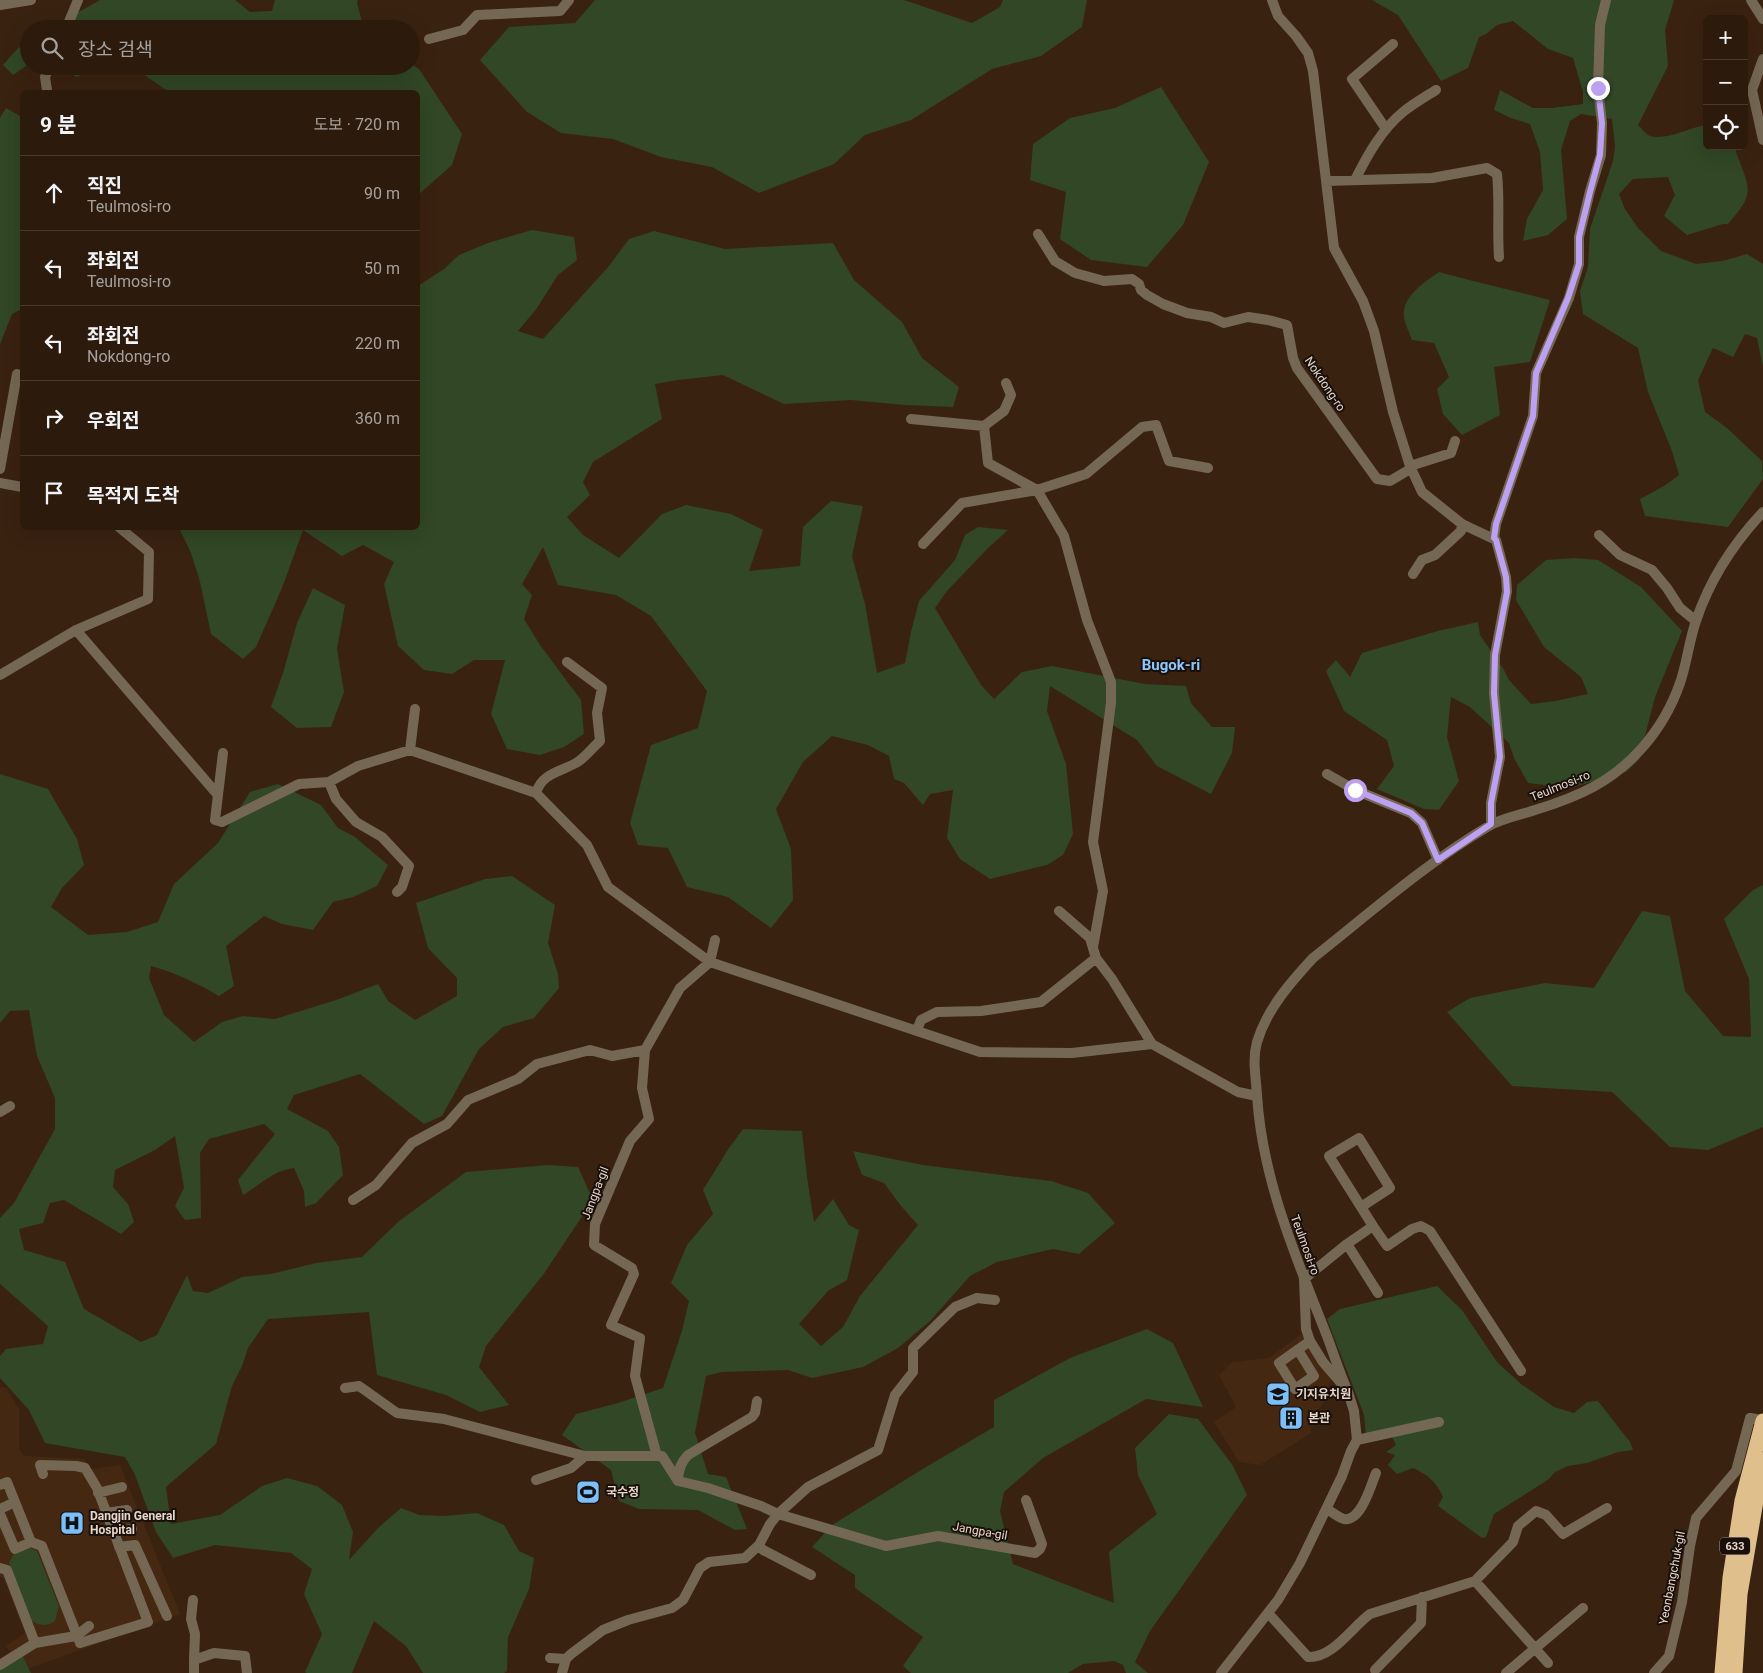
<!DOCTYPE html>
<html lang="ko">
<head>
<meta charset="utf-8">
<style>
	:root { --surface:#2c1a0d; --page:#38271b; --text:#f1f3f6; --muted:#a6a19d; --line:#48382e }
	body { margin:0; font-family:Roboto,"Noto Sans KR",sans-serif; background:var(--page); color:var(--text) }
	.controls { position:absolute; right:15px; top:15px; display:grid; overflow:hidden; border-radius:8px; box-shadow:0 5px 20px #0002 }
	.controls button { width:45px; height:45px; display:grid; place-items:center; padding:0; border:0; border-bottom:1px solid var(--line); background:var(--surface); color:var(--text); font:25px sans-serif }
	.stop { position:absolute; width:15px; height:15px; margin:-11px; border:4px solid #bca0f2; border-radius:50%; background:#fff }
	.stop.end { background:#bca0f2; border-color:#fff; box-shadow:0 1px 5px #0008 }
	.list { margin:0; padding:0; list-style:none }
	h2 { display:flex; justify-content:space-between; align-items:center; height:65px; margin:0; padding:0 20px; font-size:21px }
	h2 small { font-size:16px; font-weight:400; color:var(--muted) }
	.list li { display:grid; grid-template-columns:32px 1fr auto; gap:15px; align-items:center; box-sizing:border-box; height:75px; padding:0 20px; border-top:1px solid var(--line) }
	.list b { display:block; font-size:19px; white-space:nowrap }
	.list p { margin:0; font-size:16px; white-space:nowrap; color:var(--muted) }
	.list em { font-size:16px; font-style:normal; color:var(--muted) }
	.icon { flex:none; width:28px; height:28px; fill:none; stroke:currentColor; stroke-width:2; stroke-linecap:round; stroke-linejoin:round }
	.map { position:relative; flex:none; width:1763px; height:1673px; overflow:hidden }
	.search { position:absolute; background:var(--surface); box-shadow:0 5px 20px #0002; left:20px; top:20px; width:400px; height:55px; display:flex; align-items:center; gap:12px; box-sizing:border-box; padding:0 18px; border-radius:28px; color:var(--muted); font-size:19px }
	.panel { position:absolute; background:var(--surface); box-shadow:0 5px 20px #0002; left:20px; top:90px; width:400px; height:440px; border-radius:8px }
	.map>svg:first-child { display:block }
</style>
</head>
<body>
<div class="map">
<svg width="1763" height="1673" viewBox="0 0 1763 1673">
	<rect width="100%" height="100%" fill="#3a2211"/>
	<path fill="#452812" d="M1301,1334L1331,1380L1323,1404L1309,1418L1311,1433L1260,1465L1239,1462L1214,1422L1236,1407L1219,1375L1232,1362L1269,1358Z
		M0,1387L6,1388L19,1409V1449L24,1456L84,1459L91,1469L120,1465L180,1614L22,1671L6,1646L25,1633L3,1577H0Z"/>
	<path fill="#314725" d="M100,0H235L250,12L272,11L275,0H358L357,3L364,29H48Z
		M595,0H904L972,23L1000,7L1003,0H1087L1082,27L1041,56L992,69L911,120L865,135L834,164L759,193L712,167L661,157L613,139L561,133L527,112L480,60L509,27L575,23Z
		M1372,0H1674L1665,30L1668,66L1638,125C1641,128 1646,134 1650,136C1666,141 1690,127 1707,125V146H1736V152C1750,190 1756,192 1728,224H1723L1687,235L1664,216L1675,195L1668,177L1633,179L1619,194L1625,209L1638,228L1661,251L1696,264L1722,261L1747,254L1763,264V367L1757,338L1745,334L1733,357L1713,348L1698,380L1705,412L1727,428L1762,461L1763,479L1728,527L1645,516L1640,499L1664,486L1679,475L1672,451L1648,392L1638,348L1583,314L1580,291L1588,267L1590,229L1613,161L1615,146L1612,119L1581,114L1570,121L1561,150L1567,219L1548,235L1523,241L1527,219L1543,190L1540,152L1530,124L1511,118L1494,110L1500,90L1533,108H1552L1583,104V92L1573,58L1548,49L1513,21L1497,25L1486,34L1479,37L1468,68L1441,81L1398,15Z
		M29,41V64L13,75L3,65L18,48Z
		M411,64L419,69L462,134L452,165L418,195V92H169L134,68H96L77,77L55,66H411Z
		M1161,87L1209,162L1183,225L1147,267L1091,260L1060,239L1066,192L1030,180L1033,144L1070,118L1115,108Z
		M6,108L22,117V309L12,314L0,344V118Z
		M532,230L574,237L577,260L558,275L537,308L518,331L543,339L609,266L629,239L654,231L725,249L833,243L854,280L902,322L922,358L959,387L953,407L905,405L851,400L784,404L723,375L678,380L655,384L662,419L593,462L583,482L590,495L567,517L583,535L619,558L662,514L686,505L731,514L763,530L749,571L800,566L803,527L831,501L863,506L852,556L865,604L877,673L905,663L911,632L919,601L955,560L965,535L978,527L1008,530L988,548L947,591L935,608L981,685L994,699L1022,672L1052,666L1145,684L1186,686L1191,703L1212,727H1235L1232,753L1211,794L1157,766L1137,740L1050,686L1047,711L1066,764L1073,834L1063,855L1047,865L990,879L960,859L947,838L953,790L930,794L923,805L904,783L894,779L889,756L868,745L832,736L803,762L776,809L791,849L793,900L771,928L728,897L687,887L668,848L638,845L630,823L651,745L698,728L707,691L651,616L616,595L558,585L543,547L522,584L532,595L524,619L540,645L581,700L584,734L564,747L540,755L507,749L491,714L505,660H474L452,674L424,670L398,646L384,584L394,562L363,545L342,556L303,530L282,588L256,647L243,659L211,634L200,582L191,553L179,528H418V286L444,269L459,255L488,243Z
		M1439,272L1465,279L1550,300L1530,362L1494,367L1500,415L1462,435L1443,414L1437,389L1449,377L1434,343L1412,340C1409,332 1405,324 1404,317C1401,297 1426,281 1439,272Z
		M1575,558L1598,560L1641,587L1682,631L1655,697L1639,760L1626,772L1570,788L1528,783L1514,758L1509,743L1470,707L1451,697L1447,737L1459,781L1439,810L1424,809L1377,789L1394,766L1387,740L1344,711L1326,671L1336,660L1350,677L1362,653L1438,631L1478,622L1480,635L1504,670L1509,680L1531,704L1555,701L1588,694L1581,677L1544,647L1516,600L1517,585L1546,560Z
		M313,588L345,605L337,649L344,692L331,727L297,728L271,707L283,673L297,623Z
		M0,774L48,789L77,839L84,865L62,888L51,907L88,935L127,932L158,922L174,884L218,843L250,792L278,784L321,805L338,828L355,837L388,865L377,886L353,897L333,902L313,930L282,924L264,916L226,946L234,986L219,996C197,983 176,973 151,966L149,978L164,1015L194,1042L222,1022L243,1016L275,1019L339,999L378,984L388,1001L415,1020L457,996V978L428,948L416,903L485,879L512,876L555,905L548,943L558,974L559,988L534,1018L503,1027L479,1049L442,1116L424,1124L360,1074L294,1095L287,1109L328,1131L339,1147L343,1175L316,1203L305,1207L304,1191L294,1168C274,1170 260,1185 243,1195L238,1180L275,1134L264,1124L209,1139L200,1153L201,1218L185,1220L175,1206L184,1188L175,1136L155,1150L115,1170L113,1187L128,1204L134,1222L121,1234L64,1200L50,1203L43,1223L19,1229L24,1250L65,1262L84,1309L141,1342L157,1335L187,1275L193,1291L208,1293L242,1277L271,1274L316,1263L362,1257L398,1222L466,1172L548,1165L578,1167L593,1200L543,1275L486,1346L479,1367L509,1405L480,1412L446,1395L377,1375L369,1312L268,1319L248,1348L242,1366L232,1386L216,1444L166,1487L171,1524L220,1515L262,1486L287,1478L317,1486L342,1505L353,1532L349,1560L378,1528L401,1508L419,1515L444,1516L477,1513L504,1525L519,1551L534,1558L529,1589L508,1637L507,1671L504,1673H423L406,1646L374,1621L352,1673H307L305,1672L322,1634L304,1594L312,1569L291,1553L215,1545L173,1558L156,1532L135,1475L125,1457L45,1443L29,1410L0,1378V1356L6,1349L43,1344L48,1326L0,1284V1218L14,1203L55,1129V1098L37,1056L29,1010L10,1011L0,1023Z
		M1763,885V1127L1708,1150L1670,1147L1612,1092L1512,1086L1447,1012L1470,998L1545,983L1594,988L1642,911L1670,916L1685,991L1723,1036L1751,1037L1749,979L1724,919L1753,890Z
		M743,1129L802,1131L807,1177L814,1222L833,1199L849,1225L859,1230L847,1280L828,1291L799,1324L821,1346L843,1327L860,1296L918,1225L901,1206L884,1183L862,1175L853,1151L923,1165L1051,1181L1088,1193L1115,1223L1079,1254L1053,1249L997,1262L970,1276L930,1321L898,1348L863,1367L812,1378L788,1370L721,1372L706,1376L695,1433L708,1474L726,1477L747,1529L735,1530L698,1510L639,1509L619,1501L611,1470L562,1435L576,1414L618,1403L663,1388L682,1331L689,1301L671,1283L687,1245L713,1214L703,1190L729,1148Z
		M1437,1286L1462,1310L1497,1362L1521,1384L1554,1407L1574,1413L1587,1402L1598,1401L1630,1442L1633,1450L1618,1452L1587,1463L1568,1466L1555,1472L1549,1479L1494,1514L1486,1537L1482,1538L1438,1506L1443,1497C1436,1481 1428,1475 1413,1468L1397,1474L1388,1465L1395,1455L1386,1452L1396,1445L1390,1433L1366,1437L1364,1415L1327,1319L1340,1309Z
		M1147,1329L1173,1343L1203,1407L1146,1399L1043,1458L1004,1492L1000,1511L1013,1564L1114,1603L1109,1552L1157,1514L1138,1475L1135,1448L1169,1414L1198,1419L1233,1466L1247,1495L1150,1631L1135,1662L1148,1673H1126L1123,1665L1114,1661L1083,1664L1068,1673H911L903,1666L923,1637L855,1588V1575L812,1547L832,1525L926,1467L994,1427V1400L1070,1358Z
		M30,1548L37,1551L59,1606L55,1621C45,1627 40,1626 30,1620L9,1563L13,1555Z
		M21,1652L31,1673H0V1665Z"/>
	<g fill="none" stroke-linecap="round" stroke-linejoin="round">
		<path stroke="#746854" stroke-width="10" d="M1272,0L1278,16L1296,36L1308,53L1313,71L1334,248L1363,301L1374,331L1393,412L1410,466L1422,492L1462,524L1496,540L1506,577L1507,591L1495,655L1494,693L1500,757L1491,803V825
			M1751,0L1763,19
			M0,5L31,0
			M66,29L78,0
			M429,39L463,30L477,15L560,11L569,0
			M1763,59L1752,90L1763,140
			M47,90L45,77L50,66
			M1386,129L1352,79L1393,44
			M1355,180C1367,156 1381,130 1403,112C1413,104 1425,97 1436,90
			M1326,181L1432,178L1487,168L1497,174C1500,201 1497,229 1499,257
			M1038,234L1055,261L1075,273L1104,281L1132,279L1139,284L1141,290L1147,295L1163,304L1187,313L1211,317L1224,323L1248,317L1268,320L1287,325L1293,358L1297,368L1377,479L1390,481L1412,468
			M1006,383L1011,395L1004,411L984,426L988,463L1037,490L1064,536L1087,620L1111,682V703L1093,842L1103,891L1093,947
			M911,419L984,426
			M1410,466L1451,453L1455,441
			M0,469L17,374
			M0,483L22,487
			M1599,535L1620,555L1652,570L1667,588L1680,608L1696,621
			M1494,538L1496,524L1533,416L1536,373L1569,298L1579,264V237L1590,191L1601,155L1602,123L1598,88L1600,25L1606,0
			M923,544L962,503L1037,490L1086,474L1142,427L1156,425L1169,461L1208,468
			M1413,574L1422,560L1435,555L1461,531L1462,524
			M76,630L217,794
			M0,675L76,630L148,599L149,552L120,528
			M410,750L415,709
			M223,753L215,820L222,822L299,784L329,782L358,766L410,750L536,793L587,845L608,887L710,962L980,1052L1072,1053L1152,1044L1238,1092L1257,1096
			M1327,774L1355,790L1411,813L1422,823L1438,860
			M329,782L336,799L356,822L382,837L409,866L402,887L397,892
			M536,793C542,773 560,772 576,763C585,758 592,748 600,741L597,713L602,688L567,662
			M1059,911L1090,938L1096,958L1112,979L1152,1044
			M917,1030L921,1020L937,1012L981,1011L1041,1002L1096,958
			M645,1050L642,1088L649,1119L630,1141L595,1224L594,1245L632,1268L634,1274L611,1325L640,1338L635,1376L657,1456H662L678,1481L708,1488L761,1506L778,1514L886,1546L938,1536L1035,1553L1040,1549L1042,1544L1026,1500
			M0,1112L10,1106
			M353,1200L376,1185L412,1143L447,1124L468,1100L518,1079L537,1064L590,1050L612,1056L645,1050L680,988L710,962L715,940
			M1373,1226L1387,1246L1412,1229L1421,1226L1430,1231L1521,1371
			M1347,1244L1378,1293
			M1310,1341L1323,1362L1341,1383
			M1298,1350L1314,1376L1295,1389L1279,1363L1310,1341L1306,1329L1304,1279L1347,1244L1373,1226L1329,1156L1359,1138L1390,1188L1361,1207
			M345,1388L359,1386L397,1413L444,1419L585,1456H657
			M1357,1440L1439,1422
			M536,1480L571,1468L585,1456
			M678,1481C678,1471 681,1462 688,1455L752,1417L755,1413L757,1401
			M0,1485L7,1482L31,1542L42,1546L80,1643L148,1622L97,1488L85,1468L76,1466L40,1465L43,1474
			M98,1493L122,1487
			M0,1509L15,1502
			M1327,1509C1332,1512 1339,1518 1344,1519C1361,1522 1371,1485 1376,1473
			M106,1513L127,1510
			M0,1514L15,1549L31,1542
			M113,1532L132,1529
			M759,1545L763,1550L811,1575
			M119,1547L135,1545L167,1616
			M0,1568L7,1570L35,1643
			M1475,1581L1548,1663
			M193,1600L191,1619L195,1634L194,1660
			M1269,1614L1308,1657C1333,1658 1351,1628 1370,1614L1475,1581L1513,1542L1518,1526L1536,1511L1546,1515L1563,1534L1607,1508
			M550,1658L566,1659
			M0,1665L35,1643L76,1636L89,1626
			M1375,1670L1421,1623L1422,1597
			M194,1673V1660L214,1653L245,1656L247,1673
			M562,1673L566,1659L571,1654L603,1630L628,1620L672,1608L683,1600L700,1568L709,1562L745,1558L759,1545L770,1524L778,1514L808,1487L878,1450L895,1395L913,1372V1348L955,1307L977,1298L995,1300
			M1221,1673L1278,1600L1300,1563L1342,1476L1351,1451L1357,1440L1354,1411L1348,1392C1339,1372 1333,1351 1325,1331C1295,1255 1262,1178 1257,1095C1256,1077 1252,1060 1257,1042C1267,1009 1290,983 1313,958C1370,913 1426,863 1489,826C1502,818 1521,815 1535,810C1578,797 1612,782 1642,748C1658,730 1672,706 1680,683C1687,663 1689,641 1696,621C1710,579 1733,544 1763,512
			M1506,1673L1583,1608
			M1654,1673L1669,1656L1682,1602L1690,1546L1696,1518L1736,1471L1750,1418L1763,1420"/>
		<path stroke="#dfc08d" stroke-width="15" d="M1722,1673L1730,1578L1742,1501L1763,1421
			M1735,1673L1740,1594L1763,1460"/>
	</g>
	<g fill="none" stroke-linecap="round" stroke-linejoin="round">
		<path stroke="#bca0f2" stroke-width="6" d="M1355,790L1411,813L1422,823L1438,860L1491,824V803L1500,757L1494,693L1495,655L1507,592L1506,577L1496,540L1494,538L1496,524L1533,416L1536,373L1568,298L1579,264V237L1590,192L1600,155L1602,123L1598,88"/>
	</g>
	<defs>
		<g id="school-square" transform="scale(1.25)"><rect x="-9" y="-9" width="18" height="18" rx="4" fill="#7bbef8" stroke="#190f08"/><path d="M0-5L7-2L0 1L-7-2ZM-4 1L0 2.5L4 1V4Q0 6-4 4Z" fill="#111"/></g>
		<g id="building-square" transform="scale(1.25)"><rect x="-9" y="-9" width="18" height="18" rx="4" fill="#7bbef8" stroke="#190f08"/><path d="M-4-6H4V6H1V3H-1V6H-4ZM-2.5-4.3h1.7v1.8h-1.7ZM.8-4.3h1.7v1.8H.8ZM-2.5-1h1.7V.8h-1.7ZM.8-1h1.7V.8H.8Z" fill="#111"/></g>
		<g id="stadium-square" transform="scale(1.25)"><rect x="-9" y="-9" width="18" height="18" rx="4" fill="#7bbef8" stroke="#190f08"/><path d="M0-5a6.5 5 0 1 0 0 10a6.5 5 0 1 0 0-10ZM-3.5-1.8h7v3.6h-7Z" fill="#111"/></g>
		<g id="hospital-square" transform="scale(1.25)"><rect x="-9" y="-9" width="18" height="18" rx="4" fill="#7bbef8" stroke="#190f08"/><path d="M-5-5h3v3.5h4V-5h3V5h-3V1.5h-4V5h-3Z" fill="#111"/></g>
	</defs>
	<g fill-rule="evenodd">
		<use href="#school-square" x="1278" y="1394"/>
		<use href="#building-square" x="1291" y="1418"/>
		<use href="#stadium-square" x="588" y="1492"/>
		<use href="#hospital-square" x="72" y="1523"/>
	</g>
	<g text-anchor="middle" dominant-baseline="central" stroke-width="4" stroke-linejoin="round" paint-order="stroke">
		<rect fill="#190f08" stroke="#a89a91" stroke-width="1" x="1720" y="1537.5" width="30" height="17" rx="4"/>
		<g font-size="11" font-weight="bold" fill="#e6d6cc">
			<text x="1735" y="1546">633</text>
		</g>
		<g font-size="12" fill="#e6d6cc" stroke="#190f08">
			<text transform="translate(1325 384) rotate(56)">Nokdong-ro</text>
			<text transform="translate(1560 786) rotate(-22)">Teulmosi-ro</text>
			<text transform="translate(595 1193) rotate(-69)">Jangpa-gil</text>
			<text transform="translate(1305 1245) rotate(70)">Teulmosi-ro</text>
			<text transform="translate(980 1531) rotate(10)">Jangpa-gil</text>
			<text transform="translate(1672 1578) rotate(-79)">Yeonbangchuk-gil</text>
		</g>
		<g font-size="12" font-weight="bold" fill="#e6d6cc" stroke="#190f08" text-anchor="start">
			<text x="1296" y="1394">기지유치원</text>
			<text x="1308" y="1418">본관</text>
			<text x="606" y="1492">국수정</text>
			<text x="90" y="1516">Dangjin General<tspan x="90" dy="14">Hospital</tspan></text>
		</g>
		<g font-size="15" font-weight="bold" fill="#8ac8fe" stroke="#190f08">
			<text x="1171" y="665">Bugok-ri</text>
		</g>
	</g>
</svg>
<div class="controls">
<button>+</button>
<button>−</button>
<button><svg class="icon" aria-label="locate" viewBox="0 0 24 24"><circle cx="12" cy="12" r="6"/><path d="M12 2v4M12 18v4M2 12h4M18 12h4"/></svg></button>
</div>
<div class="stop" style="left:1355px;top:790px"></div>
<div class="stop end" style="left:1598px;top:88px"></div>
<div class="search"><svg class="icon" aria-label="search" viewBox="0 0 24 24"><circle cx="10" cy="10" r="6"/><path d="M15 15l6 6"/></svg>장소 검색</div>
<section class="panel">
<h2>9 분<small>도보 · 720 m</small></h2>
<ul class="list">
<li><svg class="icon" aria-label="ahead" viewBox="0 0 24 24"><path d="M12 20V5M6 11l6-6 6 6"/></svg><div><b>직진</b><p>Teulmosi-ro</p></div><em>90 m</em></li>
<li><svg class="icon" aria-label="left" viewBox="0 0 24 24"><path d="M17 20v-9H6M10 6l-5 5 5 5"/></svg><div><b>좌회전</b><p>Teulmosi-ro</p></div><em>50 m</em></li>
<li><svg class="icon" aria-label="left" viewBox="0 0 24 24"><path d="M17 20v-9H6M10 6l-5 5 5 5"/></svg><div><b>좌회전</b><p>Nokdong-ro</p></div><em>220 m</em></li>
<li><svg class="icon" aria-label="right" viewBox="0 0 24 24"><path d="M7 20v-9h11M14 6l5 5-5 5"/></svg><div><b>우회전</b></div><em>360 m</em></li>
<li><svg class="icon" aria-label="arrive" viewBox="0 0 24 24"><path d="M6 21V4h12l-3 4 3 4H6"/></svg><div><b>목적지 도착</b></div></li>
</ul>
</section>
</div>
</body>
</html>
